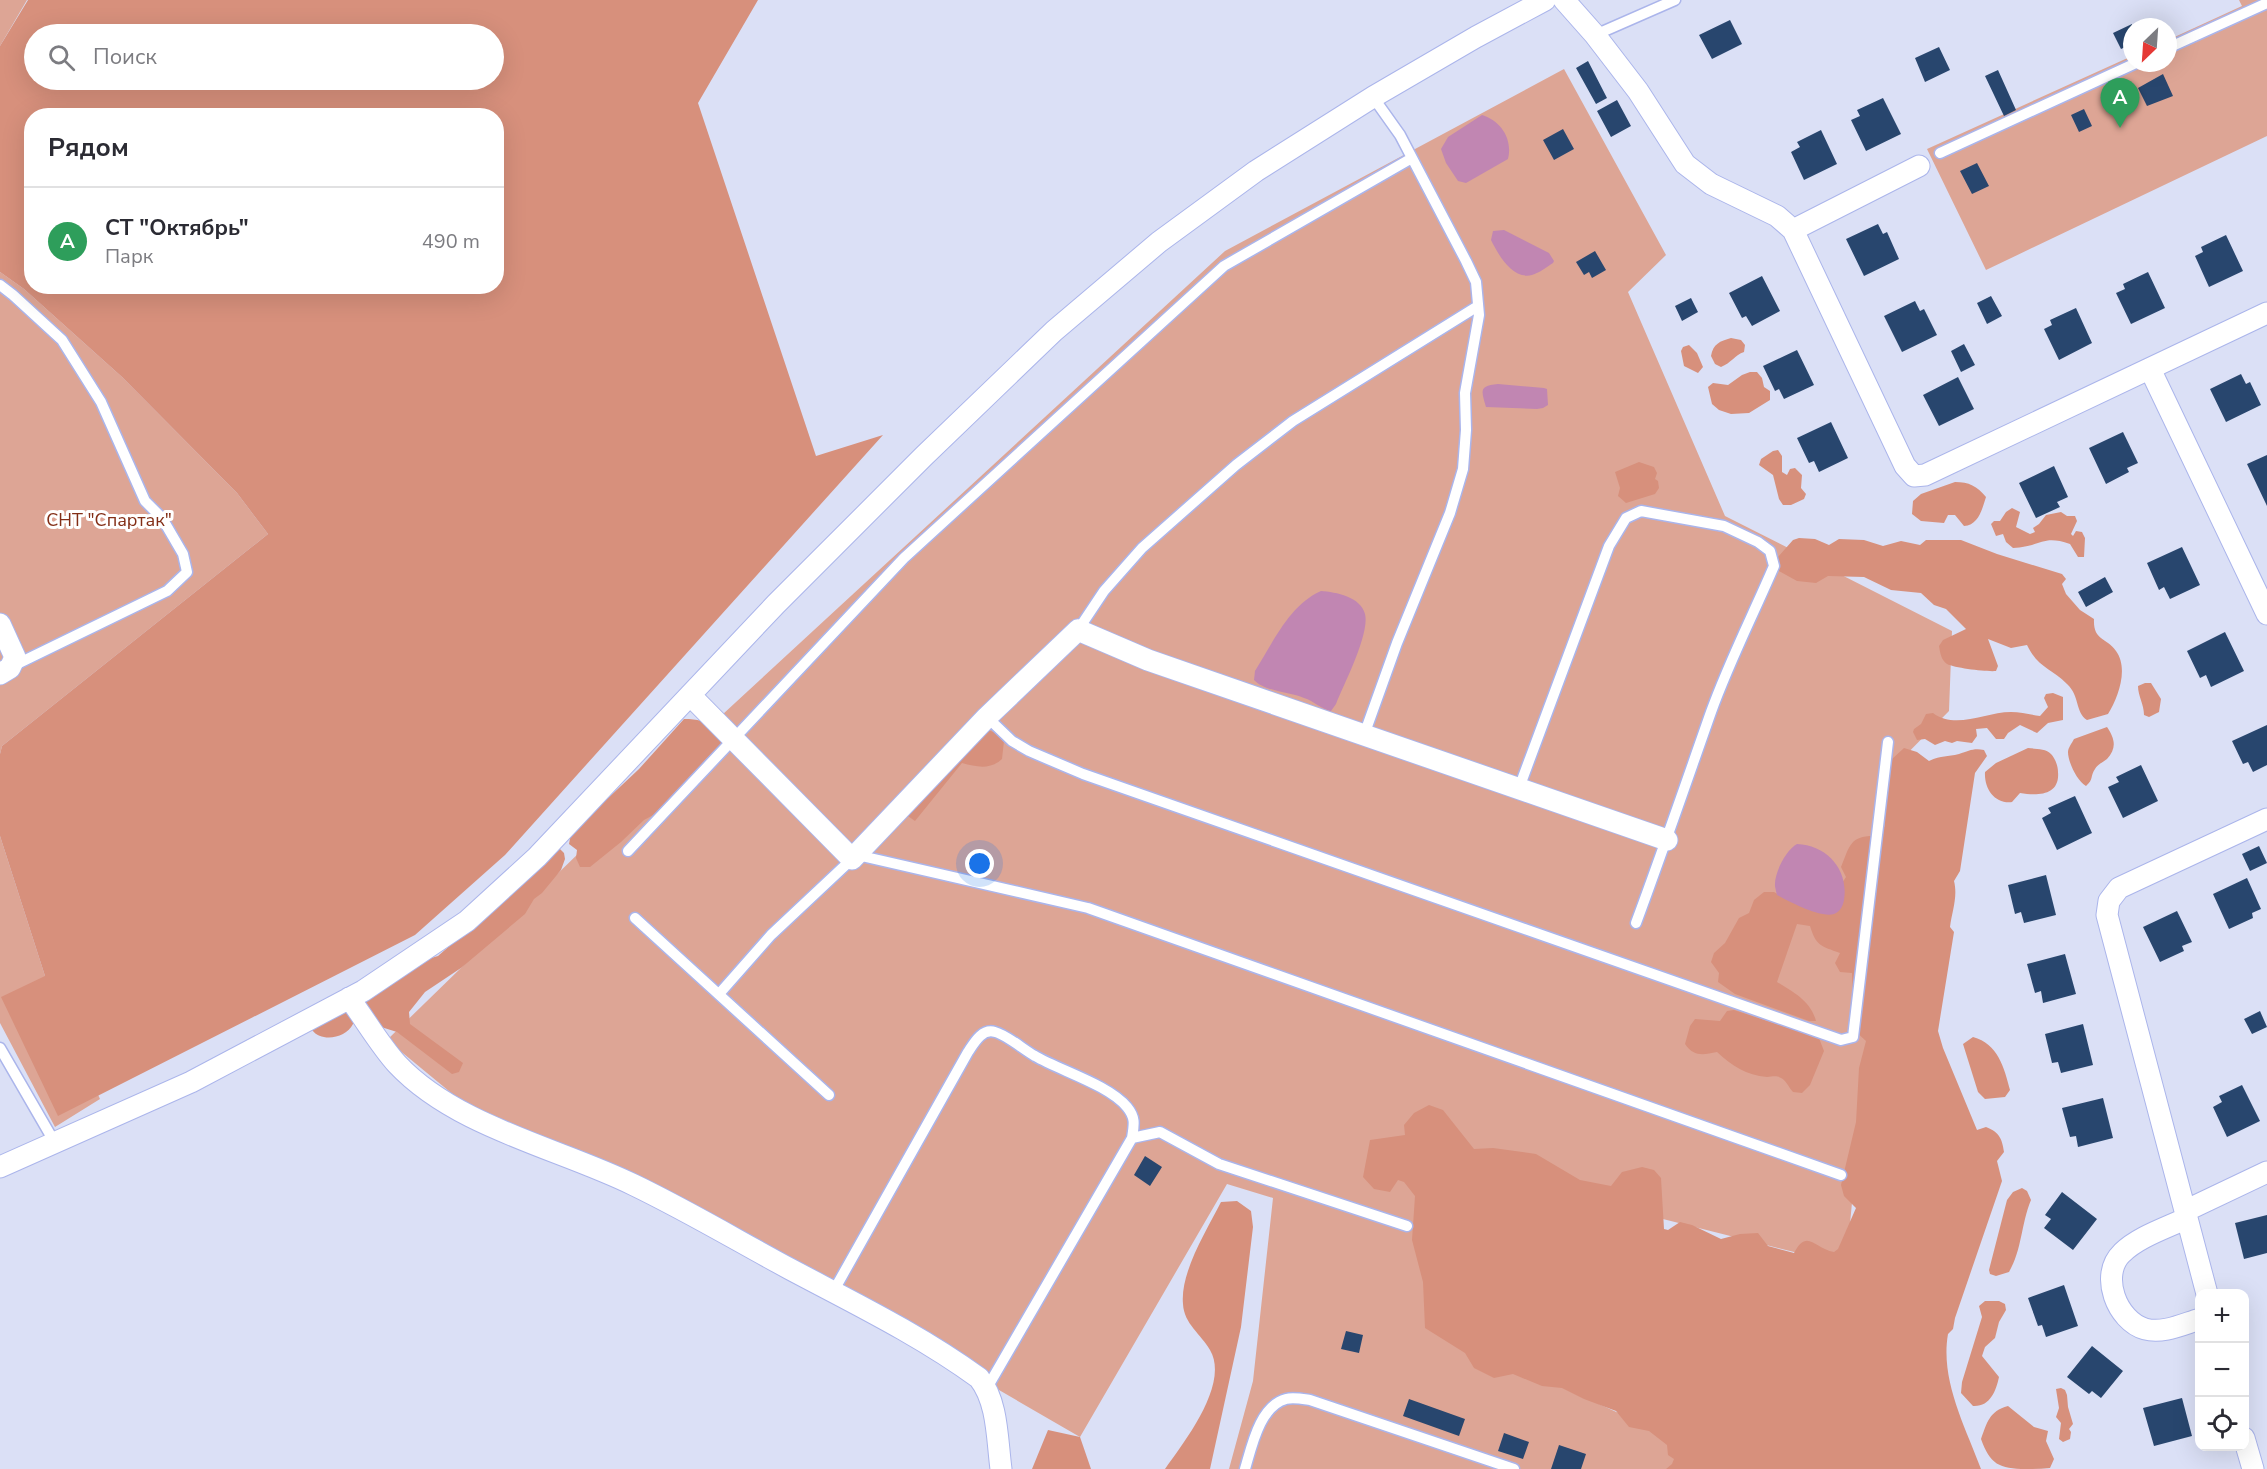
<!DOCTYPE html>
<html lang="ru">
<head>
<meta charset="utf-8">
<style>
	:root { --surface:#fff; --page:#f2f2f3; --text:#2b2b33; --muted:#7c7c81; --line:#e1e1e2; --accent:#2563eb }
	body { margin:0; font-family:"Nunito Sans",sans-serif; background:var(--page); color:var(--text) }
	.controls { position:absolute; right:18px; bottom:18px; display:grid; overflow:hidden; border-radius:12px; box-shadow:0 6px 24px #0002 }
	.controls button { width:54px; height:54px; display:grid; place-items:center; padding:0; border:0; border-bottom:2px solid var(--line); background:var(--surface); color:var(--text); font:30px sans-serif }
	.compass { position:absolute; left:2123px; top:18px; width:54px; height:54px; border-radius:50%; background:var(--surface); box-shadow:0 6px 24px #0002; rotate:205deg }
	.you { position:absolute; left:980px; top:864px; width:21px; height:21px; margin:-15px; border:4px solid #fff; border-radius:50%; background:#1a73e8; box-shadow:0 0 0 9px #1a73e833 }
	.badge { display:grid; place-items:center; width:39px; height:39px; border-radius:50%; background:var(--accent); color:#fff; font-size:20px; font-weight:700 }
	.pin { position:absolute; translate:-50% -50px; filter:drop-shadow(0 2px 3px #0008) }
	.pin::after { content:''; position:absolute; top:32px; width:21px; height:18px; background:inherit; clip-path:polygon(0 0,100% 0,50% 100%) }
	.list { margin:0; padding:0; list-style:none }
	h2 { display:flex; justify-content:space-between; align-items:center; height:78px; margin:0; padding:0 24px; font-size:26px }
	h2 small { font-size:20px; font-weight:400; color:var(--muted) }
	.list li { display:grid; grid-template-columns:39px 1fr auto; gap:18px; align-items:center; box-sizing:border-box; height:108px; padding:0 24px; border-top:2px solid var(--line) }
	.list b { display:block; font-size:22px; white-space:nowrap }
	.list p { margin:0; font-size:20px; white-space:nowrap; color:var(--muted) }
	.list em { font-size:20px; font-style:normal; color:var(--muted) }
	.icon { flex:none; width:33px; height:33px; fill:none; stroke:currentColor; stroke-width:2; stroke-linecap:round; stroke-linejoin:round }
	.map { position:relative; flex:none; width:2267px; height:1469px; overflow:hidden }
	.search { position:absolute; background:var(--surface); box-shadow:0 6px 24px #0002; left:24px; top:24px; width:480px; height:66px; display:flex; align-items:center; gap:15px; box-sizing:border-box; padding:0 21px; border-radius:33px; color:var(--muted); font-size:22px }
	.panel { position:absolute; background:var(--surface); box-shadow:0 6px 24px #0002; left:24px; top:108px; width:480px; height:186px; border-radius:24px }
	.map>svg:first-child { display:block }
</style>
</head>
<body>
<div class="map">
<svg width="2267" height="1469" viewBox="0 0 2267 1469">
	<rect width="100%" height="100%" fill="#dbe0f6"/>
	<path fill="#dda595" d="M0,0H27L0,46Z
		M2239,0H2267V136L1986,270L1927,149L2132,56V63H2168V40L2242,6Z
		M1564,69L1666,255L1628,292L1725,516L1952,631L1949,711L1894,767L1846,1265L1444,1164L1440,1331L1688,1445L1689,1469H1229L1253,1381L1273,1198L1227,1184L1080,1437L623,1172L461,1101L387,1040L697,738L1225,251Z
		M0,272L24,289L122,377L237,493L268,534L2,746L0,754Z
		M0,836L45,976L100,1099L55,1127L0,1023Z"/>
	<path fill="#d7907c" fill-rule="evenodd" d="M28,0H758L698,103L816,456L883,435L505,855L415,935L58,1116L1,997L45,976L0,836V754L2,746L268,534L237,493L122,377L24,289L0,272V46ZM34,34H494V80H34ZM32,116H496V286H32Z
		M1731,338L1741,340L1745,345L1744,352C1735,355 1731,363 1721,367L1715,364L1711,356C1713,344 1720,341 1731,338Z
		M1689,345L1697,353L1703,367L1698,373L1684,366L1681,351L1683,347Z
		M1750,372H1757L1762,378L1764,387L1770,391V400L1749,413L1731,414L1719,410L1712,404L1708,387L1713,383L1728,385L1742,375Z
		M1778,450L1782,456V472L1787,475L1790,469L1795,468L1802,475L1801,488L1806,494L1804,499L1791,505H1783L1779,499L1773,475L1759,465L1761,459L1773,451Z
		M1639,462L1654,467L1657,473L1655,479L1658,481L1659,488L1655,494L1626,503L1618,496L1620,488L1615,472Z
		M1955,482C1969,482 1977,486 1986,497C1982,509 1979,525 1964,526L1955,515H1948L1944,523L1921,521L1912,514L1913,501L1921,494Z
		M2012,508L2020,512L2016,527L2030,534L2035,532L2033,528L2039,524L2046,515L2061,512L2067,516H2075L2077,521L2071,534L2073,536L2076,531L2082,532L2085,538L2084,557H2078L2070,544C2042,534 2041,547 2013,548L2006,542L2003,534L1996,536L1991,524L1994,521H2000L2006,512Z
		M1799,538L1815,539L1829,545L1839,539L1864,540L1883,546L1901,541L1920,545L1926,540H1961L1997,554L2062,574L2066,579L2062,584L2066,594L2080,610L2094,619C2093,641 2106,637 2116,651C2129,669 2118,698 2108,714L2087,720C2075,712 2080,696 2067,684C2051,668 2038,668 2027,645L2011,648L1988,639L1998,666L1996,671C1987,672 1955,668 1947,664C1941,660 1940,652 1939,646L1943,640L1966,629L1946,609L1934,605L1921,593L1891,590L1864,577L1828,576L1816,583L1797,581L1777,570V558L1793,540Z
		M2145,683H2151L2161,699L2159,712L2149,717L2144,715C2144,704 2138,696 2138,686Z
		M2053,693L2063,697V720L2048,723L2037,733L2020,725L2008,733L2004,739H1996L1987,728L1976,729L1977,736L1972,743L1957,741L1952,743L1945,741L1935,745L1925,739L1917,740L1913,732L1914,729L1921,724L1926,714L1933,713C1956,730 1985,712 2011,712C2021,712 2031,715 2040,716L2048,707L2044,698L2046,694Z
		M684,719C712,719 715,729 727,751L668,807L644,820L621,842L590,867H580L576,858L577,850L569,844L571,833L639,769Z
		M2107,727C2115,739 2117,748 2107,759C2103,762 2097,765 2095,769C2090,776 2094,779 2086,786C2077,781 2068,762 2068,752C2068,748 2072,743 2074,739Z
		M987,730L997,733L1004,741L1002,759C990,770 977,767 962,763L915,821L905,814Z
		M1904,748L1917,752L1929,761C1942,755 1947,757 1959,754C1969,751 1973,748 1984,750L1987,756L1975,773L1960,871L1954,881C1958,897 1952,911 1950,927L1954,932L1938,1031L1943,1048L1977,1130L1986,1127C1999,1132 2002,1138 2004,1152L1997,1161L2002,1181L1955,1318L1953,1329L1948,1334C1940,1380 1965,1426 1981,1469H1666L1672,1464L1674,1459L1668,1455L1667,1445L1649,1431L1629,1427L1616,1411L1584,1399L1562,1388L1542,1386L1513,1374L1494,1378L1474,1368L1465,1353L1425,1328L1423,1282L1412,1240L1415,1196L1404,1182L1398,1180L1390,1192L1374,1189L1363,1177L1370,1140L1405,1135L1404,1125L1414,1113L1429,1105L1443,1110L1474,1149L1493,1148L1536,1154L1580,1180L1611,1186L1622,1172L1642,1167L1654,1170L1661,1178L1664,1229L1668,1230L1680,1222L1692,1225L1721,1239L1740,1234L1758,1233L1768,1246L1794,1253C1807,1228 1814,1248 1834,1252L1838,1249L1856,1208L1844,1196L1841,1185L1856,1122L1859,1068L1866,1041L1854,1030L1852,973L1840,972L1835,963L1840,953C1821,946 1816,946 1810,926L1797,924L1777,982C1793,992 1811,1001 1816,1021H1809L1735,994L1718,982L1719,973L1711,962L1714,953L1725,943L1739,918L1749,913L1754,900L1764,892H1774L1794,903L1838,889L1846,877L1841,867C1850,845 1850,835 1877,836L1885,826L1880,807L1878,772Z
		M2028,748C2035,749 2046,748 2051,754C2055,758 2058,766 2058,772C2060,795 2039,796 2020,793L2012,802C1995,804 1984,789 1985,772L1996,763Z
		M559,848L564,853L565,859L561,870L542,893L534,899L525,914L461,968L425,992L409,1012L410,1024L463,1063L459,1072L452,1074L397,1032L378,1026L365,1011V1002L421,961L438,956L492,909L524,874L538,871Z
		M341,1008L356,1014C355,1017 355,1021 353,1024C346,1038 322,1043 312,1030L316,1022Z
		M1734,1010L1819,1038L1824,1051L1810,1085L1802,1093L1793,1092C1789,1088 1786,1080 1781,1078C1776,1075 1772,1077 1767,1077C1746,1075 1732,1066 1717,1052C1703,1055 1694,1057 1685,1044L1690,1026L1695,1019L1720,1021L1727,1011Z
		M1973,1037C1998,1044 2004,1067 2010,1090L2005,1097L1985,1099L1978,1092L1963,1044Z
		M2022,1188L2027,1191L2031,1200C2021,1224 2022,1250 2009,1272L1996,1276L1990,1274L1989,1270L2007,1200L2013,1192Z
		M1237,1201L1251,1211L1253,1227L1241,1327L1210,1469H1165C1184,1442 1230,1384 1210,1350C1201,1334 1184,1324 1183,1304C1180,1272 1207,1230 1221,1202Z
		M1985,1301H1999L2005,1304L2006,1310L1999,1322L1995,1338L1985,1347L1982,1356L1999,1377C1996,1391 1990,1407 1973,1406L1961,1393L1962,1382L1982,1317L1979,1306Z
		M2061,1388L2065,1390L2067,1395L2068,1407L2073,1424L2069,1429L2071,1432L2070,1439L2063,1442L2059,1439L2061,1423L2056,1417L2059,1408L2056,1389Z
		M2008,1406L2034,1427L2048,1431L2046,1441L2054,1459L2050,1468C2042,1469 2034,1469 2026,1469C1999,1469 1990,1464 1981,1439C1987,1423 1989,1411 2008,1406Z
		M1048,1430L1080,1437L1091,1469H1032Z"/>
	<path fill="#c186b2" d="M1482,115C1501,121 1513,139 1508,159L1466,183L1458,181L1446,163L1441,149L1448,137Z
		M1504,230L1549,253L1554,261L1553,263C1547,267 1539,273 1532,275C1512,280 1498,254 1491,240L1493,231Z
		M1498,384L1544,388L1547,389L1548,405L1543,408L1537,409L1486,407C1481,390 1479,386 1498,384Z
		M1321,591C1336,592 1361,597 1365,614C1370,634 1344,684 1336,704L1331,711C1321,709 1314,701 1304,698C1289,692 1264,691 1254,680L1255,671C1273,643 1289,605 1321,591Z
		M1797,844C1827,845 1849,870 1844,900C1843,906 1840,912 1834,914C1820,918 1790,902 1777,895C1777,895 1775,887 1775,886C1774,873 1786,850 1797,844Z"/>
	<path fill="#28466e" d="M1730,20L1742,44L1712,59L1699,35Z
		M2132,24V44L2121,49L2113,33Z
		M1939,47L1950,70L1925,82L1915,58Z
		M1588,61L1607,98L1596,104L1576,68Z
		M1998,70L2016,110L2004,116L1985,76Z
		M2163,74L2173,96L2147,106L2138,88Z
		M1883,98L1901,134L1866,151L1851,120L1860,116L1857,110Z
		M1617,100L1631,126L1611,137L1597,111Z
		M2084,109L2092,126L2079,132L2071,115Z
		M1563,129L1574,149L1554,160L1543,140Z
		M1821,130L1837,164L1804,180L1791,152L1800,147L1797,142Z
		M1977,163L1989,186L1972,194L1960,171Z
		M1878,224L1883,234L1887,232L1899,259L1864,276L1846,239Z
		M2226,235L2243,271L2209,287L2195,256L2203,252L2201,247Z
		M1595,251L1606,270L1592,278L1589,272L1584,275L1576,262Z
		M2148,272L2165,308L2131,324L2116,293L2125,289L2123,284Z
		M1762,276L1780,311L1752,326L1746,316L1742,318L1729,293Z
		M1991,296L2002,316L1987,324L1977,303Z
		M1691,298L1698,312L1682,321L1675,306Z
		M1915,301L1920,311L1924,309L1937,335L1902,352L1884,316Z
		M2076,308L2092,343L2059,360L2044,329L2052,325L2050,320Z
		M1964,344L1975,365L1961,372L1951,351Z
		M1797,350L1814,385L1784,399L1779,389L1775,391L1763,366Z
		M2241,374L2246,384L2250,382L2261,405L2226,422L2210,389Z
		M1958,377L1974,409L1939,426L1923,395Z
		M1831,422L1848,458L1819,472L1814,461L1809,463L1797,438Z
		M2123,432L2138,463L2127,468L2129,472L2106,484L2089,448Z
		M2267,455V506L2247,464Z
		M2054,466L2068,497L2057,502L2060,507L2036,518L2019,483Z
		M2182,547L2200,585L2170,599L2164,587L2159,590L2147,563Z
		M2105,577L2113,592L2086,607L2078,592Z
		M2225,632L2244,671L2211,687L2206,675L2200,678L2187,651Z
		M2267,725V765L2253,772L2248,762L2243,764L2232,741Z
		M2141,765L2158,801L2123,818L2108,787L2119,782L2116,777Z
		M2075,796L2092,833L2057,850L2042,818L2051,813L2048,808Z
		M2259,846L2267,863L2250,871L2242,854Z
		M2046,875L2056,915L2024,923L2021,912L2015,914L2008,885Z
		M2247,878L2261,909L2252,913L2253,918L2229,929L2213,894Z
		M2177,911L2192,942L2182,946L2184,951L2160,962L2143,927Z
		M2065,954L2076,994L2043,1003L2041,991L2035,993L2027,964Z
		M2260,1011L2267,1027L2252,1034L2244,1019Z
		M2083,1024L2093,1065L2061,1073L2058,1062L2052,1063L2045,1034Z
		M2242,1085L2260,1121L2227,1137L2213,1107L2222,1102L2219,1096Z
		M2103,1098L2113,1138L2078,1147L2076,1136L2070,1137L2062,1108Z
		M1145,1156L1162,1167L1150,1186L1134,1175Z
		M2062,1192L2097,1219L2073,1250L2044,1228L2051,1219L2045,1215Z
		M2267,1215V1253L2244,1259L2235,1223Z
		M2064,1285L2078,1326L2046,1337L2042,1325L2038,1326L2028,1298Z
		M1346,1331L1363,1335L1359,1353L1341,1349Z
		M2092,1346L2123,1371L2101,1398L2092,1391L2089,1394L2067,1377Z
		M2182,1398L2192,1436L2154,1446L2143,1408Z
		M1409,1399L1465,1419L1459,1436L1403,1416Z
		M1504,1433L1529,1442L1523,1459L1498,1451Z
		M1559,1445L1586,1454L1581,1469H1551Z"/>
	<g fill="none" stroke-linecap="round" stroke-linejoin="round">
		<g stroke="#abb5eb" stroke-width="13">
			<path id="lane" d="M1595,35L1675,0
				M2168,48L2267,3
				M1940,153L2136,63
				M0,285L13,295L62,340L101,402L145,501L162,518L183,554L187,572L167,591L13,666
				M1078,630L1104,591L1142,548L1236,465L1293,421L1478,306
				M987,717L1012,741L1029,751L1083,774L1841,1040L1853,1037L1888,742
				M1364,735L1397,643L1450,513L1463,469L1466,430L1465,393L1479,315L1476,282L1466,261L1400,135L1373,97
				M1519,788L1609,546L1626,518L1641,511L1724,526L1758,542L1770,551L1774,566C1753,615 1729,662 1711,712C1686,783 1662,853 1636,923
				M628,851L904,558L1224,266L1412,158
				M857,855L1088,908L1841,1175
				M635,918L829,1095
				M719,994L771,935L852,859
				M0,1048L55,1143
				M1132,1138L1160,1132L1219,1164L1407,1226
				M833,1292L968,1052C974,1043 982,1028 995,1032C1007,1035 1024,1050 1035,1056C1061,1071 1109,1085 1127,1107C1136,1118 1134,1125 1132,1138L987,1388
				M1245,1469C1252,1445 1260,1406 1286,1399C1293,1397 1303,1399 1310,1400L1514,1469"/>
		</g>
		<g stroke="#abb5eb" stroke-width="23">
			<path id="street" d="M1564,0L1595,35L1638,91L1685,164L1711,184L1777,216L1793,230L1905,466L1914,476L1925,475L2267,313
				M1793,230L1919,166
				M2150,369L2267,614
				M0,624L15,657L10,668L0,674
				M690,695L852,859L987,717L1078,630L1148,660L1667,840
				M349,998C365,1019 379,1044 397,1064C456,1127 559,1148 634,1185C688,1211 738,1241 790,1269C854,1303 920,1335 979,1378C998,1402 997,1439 1001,1469
				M0,1167L191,1082L363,991L467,921L537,857L776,604L924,456L1054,331L1159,242L1256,171L1373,97L1476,37L1545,0
				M2185,1211L2267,1172
				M2187,1218C2166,1228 2138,1237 2122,1253C2099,1275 2117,1321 2145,1329C2163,1334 2183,1324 2200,1319
				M2207,1294L2107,915L2109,901L2119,888L2267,819
				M2244,1438L2253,1469"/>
		</g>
		<use href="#lane" stroke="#fff" stroke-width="10"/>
		<use href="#street" stroke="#fff" stroke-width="21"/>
	</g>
	<g text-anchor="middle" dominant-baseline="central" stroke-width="6" stroke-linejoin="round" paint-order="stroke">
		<g font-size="18" fill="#832e16" stroke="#fff">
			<text x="109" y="520">СНТ "Спартак"</text>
		</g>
	</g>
</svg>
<div class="controls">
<button>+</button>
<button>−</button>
<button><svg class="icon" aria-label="locate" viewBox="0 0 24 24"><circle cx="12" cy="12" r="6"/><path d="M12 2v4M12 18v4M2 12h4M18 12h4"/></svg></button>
</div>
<svg class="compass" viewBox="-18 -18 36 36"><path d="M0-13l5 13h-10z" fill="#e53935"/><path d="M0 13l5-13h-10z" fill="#7c7c81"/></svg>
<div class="you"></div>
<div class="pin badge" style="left:2120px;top:128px;background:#2e9e5b">A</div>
<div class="search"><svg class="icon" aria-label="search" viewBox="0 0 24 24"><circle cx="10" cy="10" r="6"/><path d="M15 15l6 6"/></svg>Поиск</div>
<section class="panel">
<h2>Рядом<small></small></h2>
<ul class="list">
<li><span class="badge" style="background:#2e9e5b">A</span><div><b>СТ &quot;Октябрь&quot;</b><p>Парк</p></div><em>490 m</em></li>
</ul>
</section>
</div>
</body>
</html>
